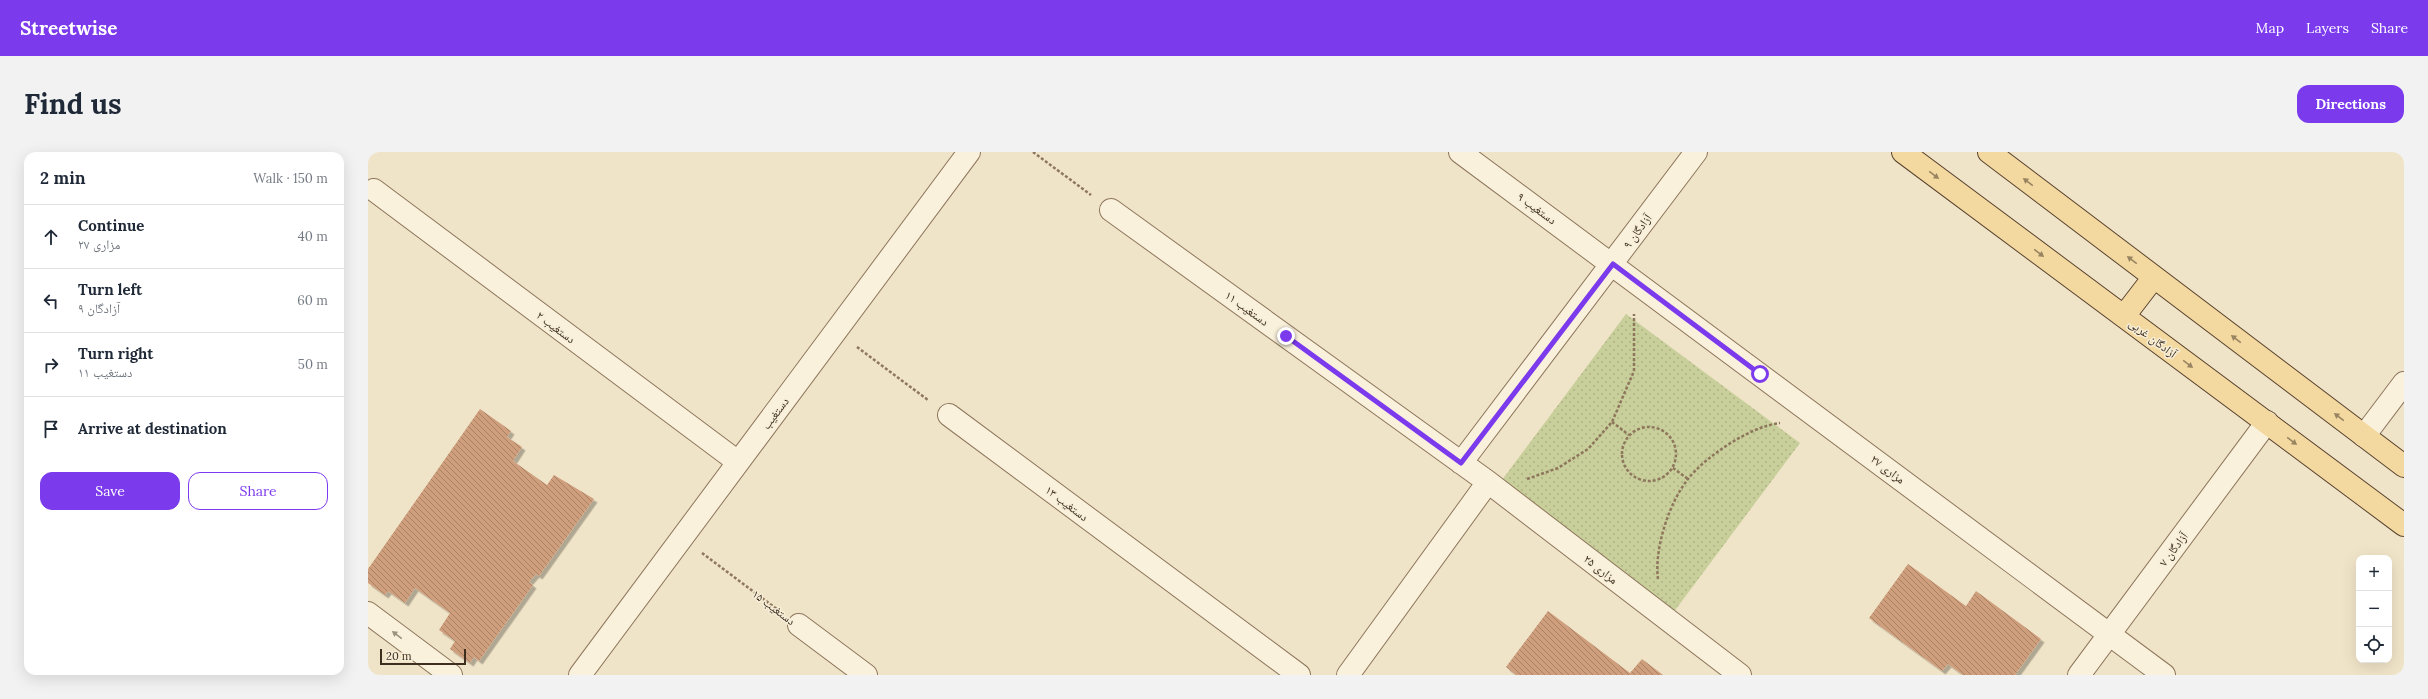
<!DOCTYPE html>
<html lang="en">
<head>
<meta charset="utf-8">
<style>
	:root { --surface:#fff; --page:#f2f2f3; --text:#1f2937; --muted:#747a83; --line:#e0e1e3; --accent:#7c3aed }
	body { margin:0; font-family:Lora,"Noto Naskh Arabic",serif; background:var(--page); color:var(--text) }
	.controls { position:absolute; right:12px; bottom:12px; display:grid; overflow:hidden; border-radius:8px; box-shadow:0 4px 16px #0002 }
	.controls button { width:36px; height:36px; display:grid; place-items:center; padding:0; border:0; border-bottom:1px solid var(--line); background:var(--surface); color:var(--text); font:20px sans-serif }
	.scale { position:absolute; left:12px; bottom:10px; width:86px; box-sizing:border-box; padding-left:4px; border:2px solid #3d2e20; border-top:0; font-size:11px; line-height:14px; white-space:nowrap; color:#3d2e20; -webkit-text-stroke:3px #f7eed8; paint-order:stroke }
	.stop { position:absolute; width:12px; height:12px; margin:-9px; border:3px solid #7c3aed; border-radius:50%; background:#fff }
	.stop.end { background:#7c3aed; border-color:#fff; box-shadow:0 1px 4px #0008 }
	.list { margin:0; padding:0; list-style:none }
	h2 { display:flex; justify-content:space-between; align-items:center; height:52px; margin:0; padding:0 16px; font-size:17px }
	h2 small { font-size:13px; font-weight:400; color:var(--muted) }
	.list li { display:grid; grid-template-columns:26px 1fr auto; gap:12px; align-items:center; box-sizing:border-box; height:64px; padding:0 16px; border-top:1px solid var(--line) }
	.list b { display:block; font-size:15px; white-space:nowrap }
	.list p { margin:0; font-size:13px; white-space:nowrap; color:var(--muted) }
	.list em { font-size:13px; font-style:normal; color:var(--muted) }
	.actions { display:flex; gap:8px; padding:12px 16px }
	.actions a { flex:1; padding:9px 0; border:1px solid var(--accent); border-radius:12px; text-align:center; font-size:14px; color:var(--accent) }
	.actions .main { background:var(--accent); color:#fff }
	.icon { flex:none; width:22px; height:22px; fill:none; stroke:currentColor; stroke-width:2; stroke-linecap:round; stroke-linejoin:round }
	.map { position:relative; flex:none; width:2036px; height:523px; overflow:hidden; border-radius:12px }
	header { display:flex; align-items:center; gap:24px; box-sizing:border-box; height:56px; padding:0 20px; background:var(--accent); color:#fff }
	header strong { font-size:19px }
	nav { display:flex; gap:22px; margin-inline-start:auto; font-size:14px }
	.intro { display:flex; align-items:center; justify-content:space-between; box-sizing:border-box; height:96px; padding:0 24px }
	h1 { margin:0; font-size:28px }
	.button { padding:10px 18px; border-radius:12px; background:var(--accent); color:#fff; font-size:14px; font-weight:700 }
	main { display:flex; gap:24px; padding:0 24px }
	aside { flex:1; background:var(--surface); border-radius:12px; box-shadow:0 4px 16px #0002 }
	.map>svg:first-child { display:block }
</style>
</head>
<body>
<header>
<strong>Streetwise</strong>
<nav><a>Map</a><a>Layers</a><a>Share</a></nav>
</header>
<div class="intro"><h1>Find us</h1><a class="button">Directions</a></div>
<main>
<aside>
<h2>2 min<small>Walk · 150 m</small></h2>
<ul class="list">
<li><svg class="icon" aria-label="ahead" viewBox="0 0 24 24"><path d="M12 20V5M6 11l6-6 6 6"/></svg><div><b>Continue</b><p>مزاری ۲۷</p></div><em>40 m</em></li>
<li><svg class="icon" aria-label="left" viewBox="0 0 24 24"><path d="M17 20v-9H6M10 6l-5 5 5 5"/></svg><div><b>Turn left</b><p>آزادگان ۹</p></div><em>60 m</em></li>
<li><svg class="icon" aria-label="right" viewBox="0 0 24 24"><path d="M7 20v-9h11M14 6l5 5-5 5"/></svg><div><b>Turn right</b><p>دستغیب ۱۱</p></div><em>50 m</em></li>
<li><svg class="icon" aria-label="arrive" viewBox="0 0 24 24"><path d="M6 21V4h12l-3 4 3 4H6"/></svg><div><b>Arrive at destination</b></div></li>
</ul>
<div class="actions"><a class="main">Save</a><a>Share</a></div>
</aside>
<div class="map">
<svg width="2036" height="523" viewBox="0 0 2036 523">
	<defs>
		<pattern id="park-dots" width="8" height="8" patternUnits="userSpaceOnUse"><rect width="8" height="8" fill="#c9cf9b"/><path d="M2 2h.1M6 6h.1" fill="none" stroke="#aeb285" stroke-width="1.8" stroke-linecap="round"/></pattern>
		<pattern id="building-back-hatch" width="6" height="6" patternUnits="userSpaceOnUse"><rect width="6" height="6" fill="#cf9f7d"/><path d="M-1 5l2 2M0 0l6 6M5-1l2 2" fill="none" stroke="#a98266"/></pattern>
		<filter id="shadow"><feDropShadow dx="3.5" dy="3.5" stdDeviation="0" flood-color="#0004"/></filter>
	</defs>
	<rect width="100%" height="100%" fill="#f0e4c8"/>
	<path fill="url(#park-dots)" d="M1258,162L1432,291L1305,461L1131,332Z"/>
	<path fill="url(#building-back-hatch)" filter="url(#shadow)" d="M112,257L143,279L139,285L154,295L145,309L179,333L186,323L226,347L171,424L168,422L161,430L165,433L111,509L106,505L102,511L82,497L87,489L71,478L82,461L47,436L37,451L20,439L17,443L0,431V417Z
		M1540,412L1598,454L1608,439L1673,487L1647,523H1595L1580,512L1574,519L1501,466Z
		M1180,459L1262,521L1274,507L1295,523H1148L1138,515Z"/>
	<g fill="none" stroke-linecap="round" stroke-linejoin="round">
		<g stroke="#8d765c" stroke-width="24">
			<path id="minor" d="M1092,0L1796,523
				M6,38L370,310
				M743,58L1120,330L1372,523
				M581,263L931,523
				M1996,284L2036,231
				M1093,311L1328,0
				M0,461L83,523
				M431,473L498,523
				M212,523L601,0
				M980,523L1120,330
				M1711,523L1899,270"/>
		</g>
		<g stroke="#5b4430" stroke-width="24">
			<path id="major" d="M1535,0L2036,373
				M1621,0L2036,314
				M1756,164L1786,125"/>
		</g>
		<path stroke="#8d765c" stroke-width="2.5" stroke-dasharray="3 2" stroke-linecap="butt" d="M665,0L723,43
			M489,195L560,248
			M1244,270L1261,283
			M1254 302a27 27 0 1 1 54 0a27 27 0 1 1-54 0Z
			M1305,316L1320,327
			M1159,327L1190,316L1220,297L1244,270L1266,219V162
			M334,401L410,458
			M1290,427C1286,397 1301,351 1320,327C1338,304 1383,274 1412,271"/>
		<use href="#minor" stroke="#faf1dc" stroke-width="22"/>
		<use href="#major" stroke="#f3d9a0" stroke-width="22"/>
	</g>
	<defs><path id="oneway-solid" d="M-6-.8H1V-3.2L6.5 0L1 3.2V.8H-6Z"/></defs>
	<g fill="#988460">
		<use href="#oneway-solid" transform="translate(1566 23) rotate(37)"/>
		<use href="#oneway-solid" transform="translate(1660 30) rotate(-143)"/>
		<use href="#oneway-solid" transform="translate(1671 101) rotate(37)"/>
		<use href="#oneway-solid" transform="translate(1764 108) rotate(-143)"/>
		<use href="#oneway-solid" transform="translate(1868 187) rotate(-143)"/>
		<use href="#oneway-solid" transform="translate(1820 212) rotate(37)"/>
		<use href="#oneway-solid" transform="translate(1971 265) rotate(-143)"/>
		<use href="#oneway-solid" transform="translate(1924 289) rotate(37)"/>
	</g>
	<use fill="#9c907e" href="#oneway-solid" transform="translate(29 483) rotate(-143)"/>
	<g fill="none" stroke-linecap="round" stroke-linejoin="round">
		<path stroke="#7c3aed" stroke-width="5" d="M918,184L1093,311L1245,112L1392,222"/>
	</g>
	<g text-anchor="middle" dominant-baseline="central" stroke-width="3" stroke-linejoin="round" paint-order="stroke">
		<g font-size="12" fill="#3d2e20" stroke="#f7eed8">
			<text transform="translate(1169 56) rotate(36)">دستغیب ۹</text>
			<text transform="translate(1269 79) rotate(-54)">آزادگان ۹</text>
			<text transform="translate(879 156) rotate(36)">دستغیب ۱۱</text>
			<text transform="translate(188 175) rotate(37)">دستغیب ۲</text>
			<text transform="translate(1785 186) rotate(37)">آزادگان غربی</text>
			<text transform="translate(407 261) rotate(-53)">دستغیب</text>
			<text transform="translate(1520 317) rotate(37)">مزاری ۲۷</text>
			<text transform="translate(699 351) rotate(37)">دستغیب ۱۳</text>
			<text transform="translate(1805 397) rotate(-53)">آزادگان ۷</text>
			<text transform="translate(1233 417) rotate(38)">مزاری ۲۵</text>
			<text transform="translate(406 455) rotate(37)">دستغیب ۱۵</text>
		</g>
	</g>
</svg>
<div class="controls">
<button>+</button>
<button>−</button>
<button><svg class="icon" aria-label="locate" viewBox="0 0 24 24"><circle cx="12" cy="12" r="6"/><path d="M12 2v4M12 18v4M2 12h4M18 12h4"/></svg></button>
</div>
<div class="scale">20 m</div>
<div class="stop" style="left:1392px;top:222px"></div>
<div class="stop end" style="left:918px;top:184px"></div>
</div>
</main>
</body>
</html>
